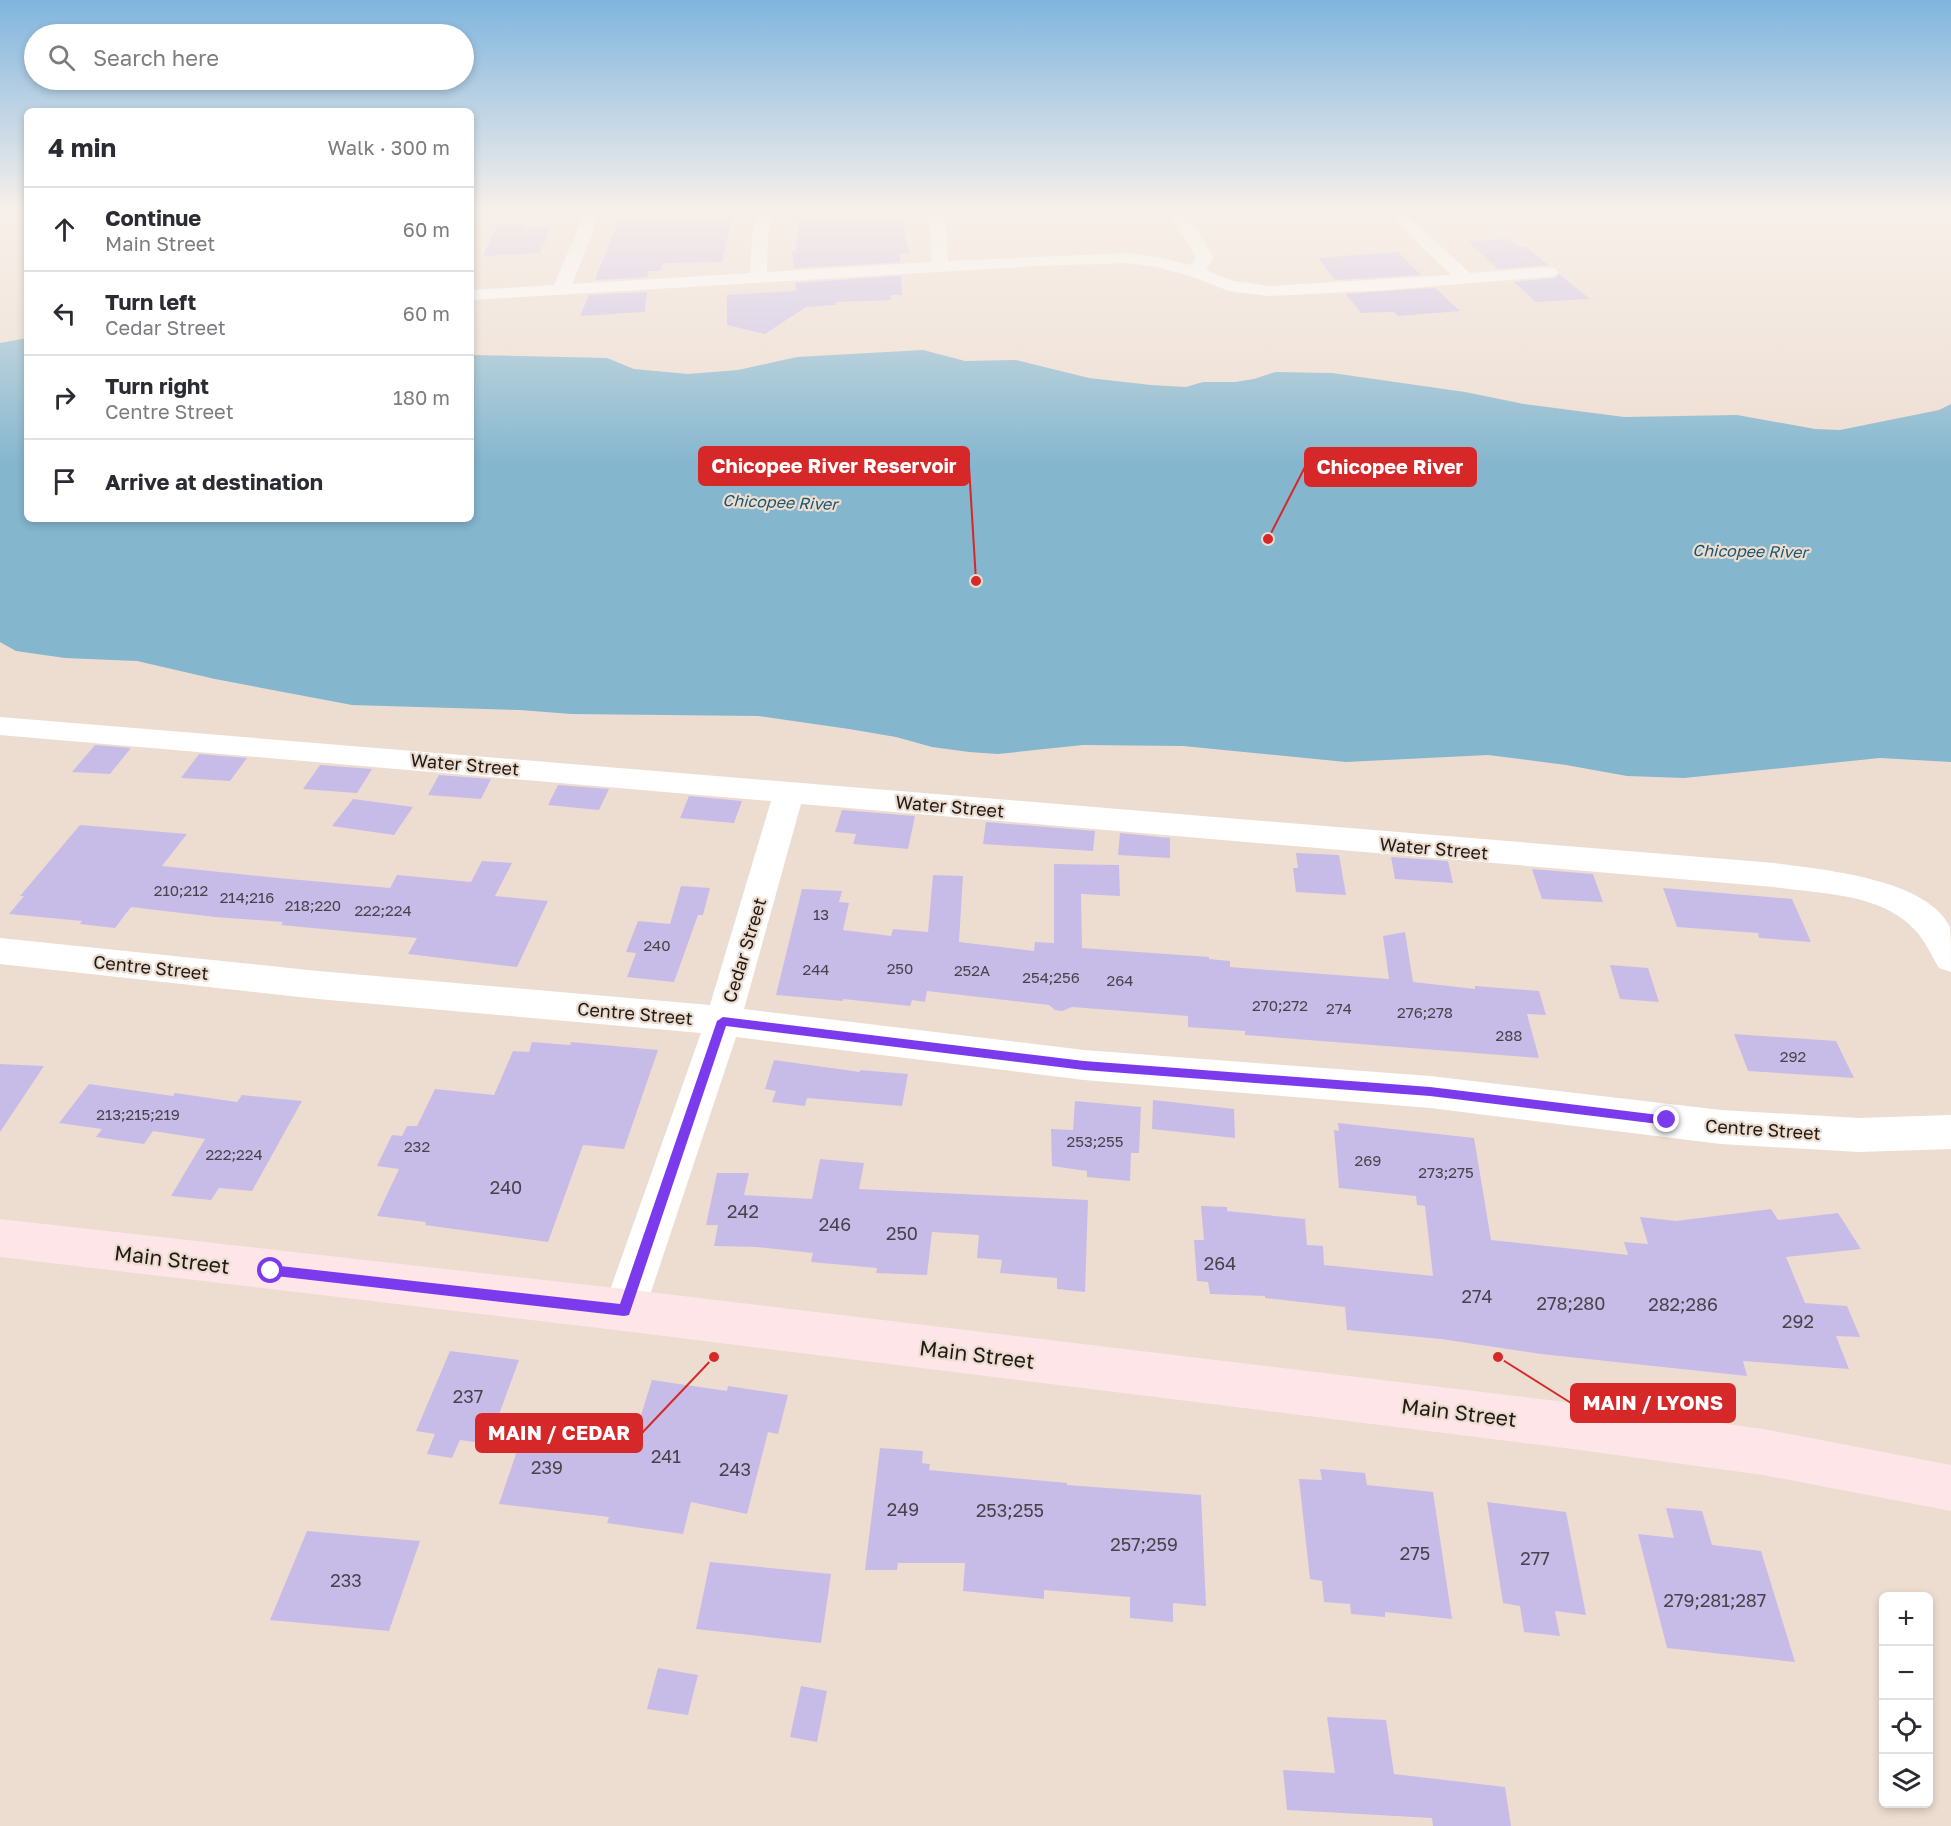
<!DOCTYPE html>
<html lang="en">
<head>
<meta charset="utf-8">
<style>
	:root { --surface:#fff; --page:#f2f2f3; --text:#2b2b33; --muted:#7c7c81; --line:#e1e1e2 }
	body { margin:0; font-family:"Golos Text",sans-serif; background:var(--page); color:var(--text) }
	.controls { position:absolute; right:18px; bottom:18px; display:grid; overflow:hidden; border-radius:9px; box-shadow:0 3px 9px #0003 }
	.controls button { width:54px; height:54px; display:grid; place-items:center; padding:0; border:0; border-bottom:2px solid var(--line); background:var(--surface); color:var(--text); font:30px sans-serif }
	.stop { position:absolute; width:18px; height:18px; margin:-14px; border:4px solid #7c3aed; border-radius:50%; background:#fff }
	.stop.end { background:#7c3aed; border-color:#fff; box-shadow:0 2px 6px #0008 }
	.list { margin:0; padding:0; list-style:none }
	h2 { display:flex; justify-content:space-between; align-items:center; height:78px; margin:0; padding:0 24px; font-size:26px }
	h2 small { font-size:20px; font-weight:400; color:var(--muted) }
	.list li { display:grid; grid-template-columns:39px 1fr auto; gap:18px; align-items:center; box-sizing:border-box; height:84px; padding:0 24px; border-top:2px solid var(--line) }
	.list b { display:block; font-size:22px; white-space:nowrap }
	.list p { margin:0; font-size:20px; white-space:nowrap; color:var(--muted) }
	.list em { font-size:20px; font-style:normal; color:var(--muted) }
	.icon { flex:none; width:33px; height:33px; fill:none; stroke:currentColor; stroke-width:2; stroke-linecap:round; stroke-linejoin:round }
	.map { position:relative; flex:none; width:1951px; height:1826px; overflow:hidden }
	.search { position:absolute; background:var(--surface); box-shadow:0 3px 9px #0003; left:24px; top:24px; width:450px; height:66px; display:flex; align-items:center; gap:15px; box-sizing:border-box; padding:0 21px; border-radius:33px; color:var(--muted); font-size:22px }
	.panel { position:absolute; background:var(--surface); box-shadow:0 3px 9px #0003; left:24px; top:108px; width:450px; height:414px; border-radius:9px }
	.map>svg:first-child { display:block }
</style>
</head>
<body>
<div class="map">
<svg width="1951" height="1826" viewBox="0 0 1951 1826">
	<rect width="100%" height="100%" fill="#edddd1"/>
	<path fill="#84b6ce" d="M27,338V519H471V355L607,358L634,369L688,374L738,370L797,357L923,350L965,361L1016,360L1089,378L1151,385L1186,387L1203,382H1235L1254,379L1275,372L1332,373L1465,392L1524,404L1624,417L1737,415L1815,429L1840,430L1939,410L1951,404V762L1880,758L1684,778L1627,776L1566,765L1488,755L1346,762L1183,746L1083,745L998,754L969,752L932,747L896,737L849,729L758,716L571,714L520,710L352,705L215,679L137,661L65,658L16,651L0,642V343Z"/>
	<path fill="#c7bce8" d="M702,210H734L722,262L663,263L660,271H648V277L595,280L621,214L701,213Z
		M799,210H901V217H905L904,234L910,253L900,254V262L794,268L792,251H796Z
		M526,223L524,228L551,227L540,253L483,256L498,224Z
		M1509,239L1518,247H1526L1548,265L1498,269L1467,241Z
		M1398,252L1421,275L1335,280L1318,258Z
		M1559,274L1590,299L1536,302L1514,282L1555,278Z
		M901,276L902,295H891V300L836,302V305L806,307L765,334L727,325V295L796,291L795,283Z
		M1435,288L1460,311L1398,316L1394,312L1361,313L1346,294Z
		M647,292L645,312L580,316L589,295Z
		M95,745L131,748L110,774L72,772Z
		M199,754L247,758L230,781L181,778Z
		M320,765L372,769L357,793L303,789Z
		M439,775L491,779L481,799L428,795Z
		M558,785L609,789L599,810L548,805Z
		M689,796L742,801L734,823L680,818Z
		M353,799L413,807L394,835L332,826Z
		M842,810L915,816L908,849L853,844L856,834L835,832Z
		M986,822L1095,831L1093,851L983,844Z
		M80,825L187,834L162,866L278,878L390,888L397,875L471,882L482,861L512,863L495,896L548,901L517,967L408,954L417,938L281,925L283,922L215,917L131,907L115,928L80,924L82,921L9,914L24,896H20Z
		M1120,833L1170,838V858L1118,855Z
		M1296,853L1339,855L1346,895L1296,892L1293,868H1298Z
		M1391,857L1448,861L1453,883L1395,879Z
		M1054,864L1119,865L1120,896L1081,894L1082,948L1209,957V959L1230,961V967L1389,979L1383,936L1405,932L1413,982L1475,989V986L1539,991L1546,1015L1527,1014L1539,1058L1245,1035V1031L1188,1027V1016L1072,1007L1062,1011L1055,1010L1049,1005L927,991L925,1002L912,1000L910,1006L843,999V1001L776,995L802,889L842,891L839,902L849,903L843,930L891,936L893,929L928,932L933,875L963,876L959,942L1034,951L1035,942L1054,943Z
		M1532,869L1593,874L1603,902L1542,899Z
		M681,886L710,888L703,915H698L674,982L627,977L636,953L626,952L638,921L670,924Z
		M1663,888L1792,899L1811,942L1759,938L1758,933L1677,927Z
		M1610,965L1648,968L1659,1002L1620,999Z
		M1734,1034L1836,1041L1854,1078L1748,1071Z
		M532,1042L570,1045L571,1042L658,1050L624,1149L583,1145L548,1242L425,1225L426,1222L377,1216L399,1169L377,1166L392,1135L402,1136L407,1126H417L435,1089L494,1095L513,1051L529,1052Z
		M774,1060L860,1072V1070L908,1074L902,1106L807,1098L805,1106L772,1102L776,1091L765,1089Z
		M0,1064L44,1066L0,1132Z
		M89,1084L173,1096L175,1093L237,1102L242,1095L302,1101L252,1191L219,1188L211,1200L171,1196L205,1139L153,1131L144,1144L96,1137L102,1129L59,1123Z
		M1153,1100L1234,1109L1235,1138L1152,1129Z
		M1075,1101L1141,1107L1139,1153H1131L1130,1181L1087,1177V1171L1052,1166L1051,1129L1073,1130Z
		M1338,1123L1474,1138L1491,1240L1628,1255L1624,1242L1648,1244L1640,1217L1676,1221L1771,1209L1778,1220L1838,1213L1861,1249L1786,1257L1805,1303L1847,1306L1860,1337L1836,1336L1849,1369L1743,1361L1747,1376L1541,1354L1441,1339L1347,1330L1345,1307L1265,1298V1296L1210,1294L1208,1282L1197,1281L1194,1240H1204L1201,1206L1227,1207V1211L1305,1219L1307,1245L1323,1246L1324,1265L1433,1276L1425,1206L1417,1205L1416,1196L1339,1188L1334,1130L1339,1131Z
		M820,1159L864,1163L859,1189L1088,1200L1085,1292L1057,1289V1278L1000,1273L1002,1260L977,1258L979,1235L932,1232L927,1275L876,1273L877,1268L811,1262L813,1253L757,1247L714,1246L718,1225H706L717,1173H749L744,1195L812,1199Z
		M450,1351L519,1360L497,1420L635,1434L652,1380L727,1391L728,1386L788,1395L778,1434L768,1432L747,1514L691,1502L683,1534L607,1523L609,1517L499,1504L518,1448L460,1440L452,1458L427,1454L435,1434L416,1431Z
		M880,1448L923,1451L922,1463L930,1464L929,1470L1067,1483V1485L1201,1495L1206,1606L1173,1603V1622L1130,1618V1597L1044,1590V1599L963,1591L965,1563H898L897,1570H865Z
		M1320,1469L1365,1473L1367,1485L1433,1492L1452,1619L1385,1612V1617L1351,1614L1350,1604L1324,1602L1322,1581L1310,1579L1299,1479L1322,1480Z
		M1487,1502L1566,1512L1586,1615L1555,1611L1560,1636L1524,1632L1520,1606L1503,1603Z
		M1666,1508L1702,1511L1712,1545L1761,1551L1795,1662L1667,1648L1638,1534L1674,1538Z
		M307,1531L420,1541L389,1631L270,1620Z
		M710,1562L831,1574L821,1643L696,1629Z
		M658,1668L698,1675L688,1715L647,1709Z
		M801,1686L827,1691L817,1742L790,1737Z
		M1327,1717L1386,1720L1394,1774L1505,1787L1511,1826H1433L1432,1818L1287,1810L1283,1770L1335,1773Z"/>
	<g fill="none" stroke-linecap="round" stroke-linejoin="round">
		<path fill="#fff" fill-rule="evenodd" d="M586,210H602L572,284L750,273L752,236L757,210H773L768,236L767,272L931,262L929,210H945L948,261L1128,253L1158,257L1191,265L1196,257L1167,210H1183L1214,257L1206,270L1233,281L1269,286L1451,275L1384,210H1401L1470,273L1549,267L1555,268L1558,272L1555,276L1549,277L1386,290L1269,296L1229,291L1190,276L1157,267L1128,263L1037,266L471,300V290L554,285Z
			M0,717L1774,863C1822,870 1926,878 1950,927C1951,938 1951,960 1951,972L1939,968C1931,955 1925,940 1914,929C1880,893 1820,894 1774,887L801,804L744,1009L1084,1050L1430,1076L1721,1110L1859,1118L1951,1115V1149L1859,1152L1721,1144L1430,1108L1084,1080L736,1037L645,1310L639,1325L624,1331L609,1325L603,1310L701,1033L318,999L0,964V938L318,971L710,1005L771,801L0,735Z"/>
		<path fill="#fee5e8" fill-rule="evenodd" d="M0,1219L624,1289L1565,1402L1763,1429L1951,1465V1511L1763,1475L1565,1448L624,1331L0,1257Z"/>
	</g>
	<linearGradient id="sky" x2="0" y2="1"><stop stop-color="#80b5de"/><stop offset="0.45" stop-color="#f7f0ea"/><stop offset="1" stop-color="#f7f0ea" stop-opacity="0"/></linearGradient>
	<rect width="1951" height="466" fill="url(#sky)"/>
	<path fill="#7c3aed" d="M723,1017L1084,1061L1430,1087L1667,1116L1672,1120L1667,1125L1430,1096L1084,1070L726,1026L629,1315L624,1316L267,1275L265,1271L271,1265L620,1304L717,1021Z"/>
	<g text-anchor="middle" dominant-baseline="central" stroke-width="4.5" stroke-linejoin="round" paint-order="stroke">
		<g font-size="15" fill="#4a424a">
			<text x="181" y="890">210;212</text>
			<text x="247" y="897">214;216</text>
			<text x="313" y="905">218;220</text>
			<text x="383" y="910">222;224</text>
			<text x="821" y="914">13</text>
			<text x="657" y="945">240</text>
			<text x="900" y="968">250</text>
			<text x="816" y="969">244</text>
			<text x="972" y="970">252A</text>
			<text x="1051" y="977">254;256</text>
			<text x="1120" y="980">264</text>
			<text x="1280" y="1005">270;272</text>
			<text x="1339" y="1008">274</text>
			<text x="1425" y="1012">276;278</text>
			<text x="1509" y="1035">288</text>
			<text x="1793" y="1056">292</text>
			<text x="138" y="1114">213;215;219</text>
			<text x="1095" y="1141">253;255</text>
			<text x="417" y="1146">232</text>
			<text x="234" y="1154">222;224</text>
			<text x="1368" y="1160">269</text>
			<text x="1446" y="1172">273;275</text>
		</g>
		<g font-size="16" font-style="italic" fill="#16566f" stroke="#edddd1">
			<text transform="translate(780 502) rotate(2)">Chicopee River</text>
			<text transform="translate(1750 551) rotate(1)">Chicopee River</text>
		</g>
		<g font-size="18" fill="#201a15" stroke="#edddd1">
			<text transform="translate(465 764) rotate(5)">Water Street</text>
			<text transform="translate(950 806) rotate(5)">Water Street</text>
			<text transform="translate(1434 848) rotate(5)">Water Street</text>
			<text transform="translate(744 950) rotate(-73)">Cedar Street</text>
			<text transform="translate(151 967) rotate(6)">Centre Street</text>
			<text transform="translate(635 1013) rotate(5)">Centre Street</text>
			<text transform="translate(1763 1129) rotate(4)">Centre Street</text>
		</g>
		<g font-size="18" fill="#4a424a">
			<text x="506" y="1187">240</text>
			<text x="743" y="1211">242</text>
			<text x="835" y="1224">246</text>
			<text x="902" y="1233">250</text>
			<text x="1220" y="1263">264</text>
			<text x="1477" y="1296">274</text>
			<text x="1571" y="1303">278;280</text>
			<text x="1683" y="1304">282;286</text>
			<text x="1798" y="1321">292</text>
			<text x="468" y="1396">237</text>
			<text x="666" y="1456">241</text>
			<text x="547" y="1467">239</text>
			<text x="735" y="1469">243</text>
			<text x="903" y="1509">249</text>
			<text x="1010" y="1510">253;255</text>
			<text x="1144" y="1544">257;259</text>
			<text x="1415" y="1553">275</text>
			<text x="1535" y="1558">277</text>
			<text x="346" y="1580">233</text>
			<text x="1715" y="1600">279;281;287</text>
		</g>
		<g font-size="21" fill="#201a15" stroke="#edddd1">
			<text transform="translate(172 1259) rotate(7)">Main Street</text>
			<text transform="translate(977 1354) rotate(7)">Main Street</text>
			<text transform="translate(1459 1412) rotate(7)">Main Street</text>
		</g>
	</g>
	<path fill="none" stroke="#d62828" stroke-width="2" d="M976 581L969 466M1268 539L1305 467M1498 1357L1571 1403M714 1357L642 1433"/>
	<g fill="#d62828" stroke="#edddd1" stroke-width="2">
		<circle cx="976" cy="581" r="6"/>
		<circle cx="1268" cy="539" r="6"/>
		<circle cx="1498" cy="1357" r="6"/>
		<circle cx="714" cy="1357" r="6"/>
	</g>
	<g fill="#d62828" stroke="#d62828" stroke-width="2">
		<rect x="699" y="447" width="270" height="38" rx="6"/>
		<rect x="1305" y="448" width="171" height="38" rx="6"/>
		<rect x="1571" y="1384" width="164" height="38" rx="6"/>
		<rect x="476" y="1414" width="166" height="38" rx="6"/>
	</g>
	<g font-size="20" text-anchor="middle" font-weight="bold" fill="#fff">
		<text x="834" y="473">Chicopee River Reservoir</text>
		<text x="1390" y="474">Chicopee River</text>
		<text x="1653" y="1410">MAIN / LYONS</text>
		<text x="559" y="1440">MAIN / CEDAR</text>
	</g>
</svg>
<div class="controls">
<button>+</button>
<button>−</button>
<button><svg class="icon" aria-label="locate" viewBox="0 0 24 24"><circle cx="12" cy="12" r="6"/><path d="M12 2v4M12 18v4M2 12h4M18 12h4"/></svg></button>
<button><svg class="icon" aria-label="layers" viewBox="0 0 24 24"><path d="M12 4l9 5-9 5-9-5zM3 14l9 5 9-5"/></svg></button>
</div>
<div class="stop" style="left:271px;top:1271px"></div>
<div class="stop end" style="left:1667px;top:1120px"></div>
<div class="search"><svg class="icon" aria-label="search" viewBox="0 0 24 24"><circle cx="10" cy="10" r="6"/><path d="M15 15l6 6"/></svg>Search here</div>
<section class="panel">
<h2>4 min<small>Walk · 300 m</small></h2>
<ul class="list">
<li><svg class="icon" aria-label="ahead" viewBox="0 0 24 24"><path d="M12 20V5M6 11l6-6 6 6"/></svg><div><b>Continue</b><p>Main Street</p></div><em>60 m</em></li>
<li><svg class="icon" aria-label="left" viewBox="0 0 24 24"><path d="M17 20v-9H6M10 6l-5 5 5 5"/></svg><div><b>Turn left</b><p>Cedar Street</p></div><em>60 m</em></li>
<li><svg class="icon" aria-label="right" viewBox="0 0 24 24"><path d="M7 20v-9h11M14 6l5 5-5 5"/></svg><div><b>Turn right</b><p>Centre Street</p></div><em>180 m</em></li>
<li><svg class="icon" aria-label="arrive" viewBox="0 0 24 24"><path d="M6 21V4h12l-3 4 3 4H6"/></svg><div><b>Arrive at destination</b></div></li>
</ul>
</section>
</div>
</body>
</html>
